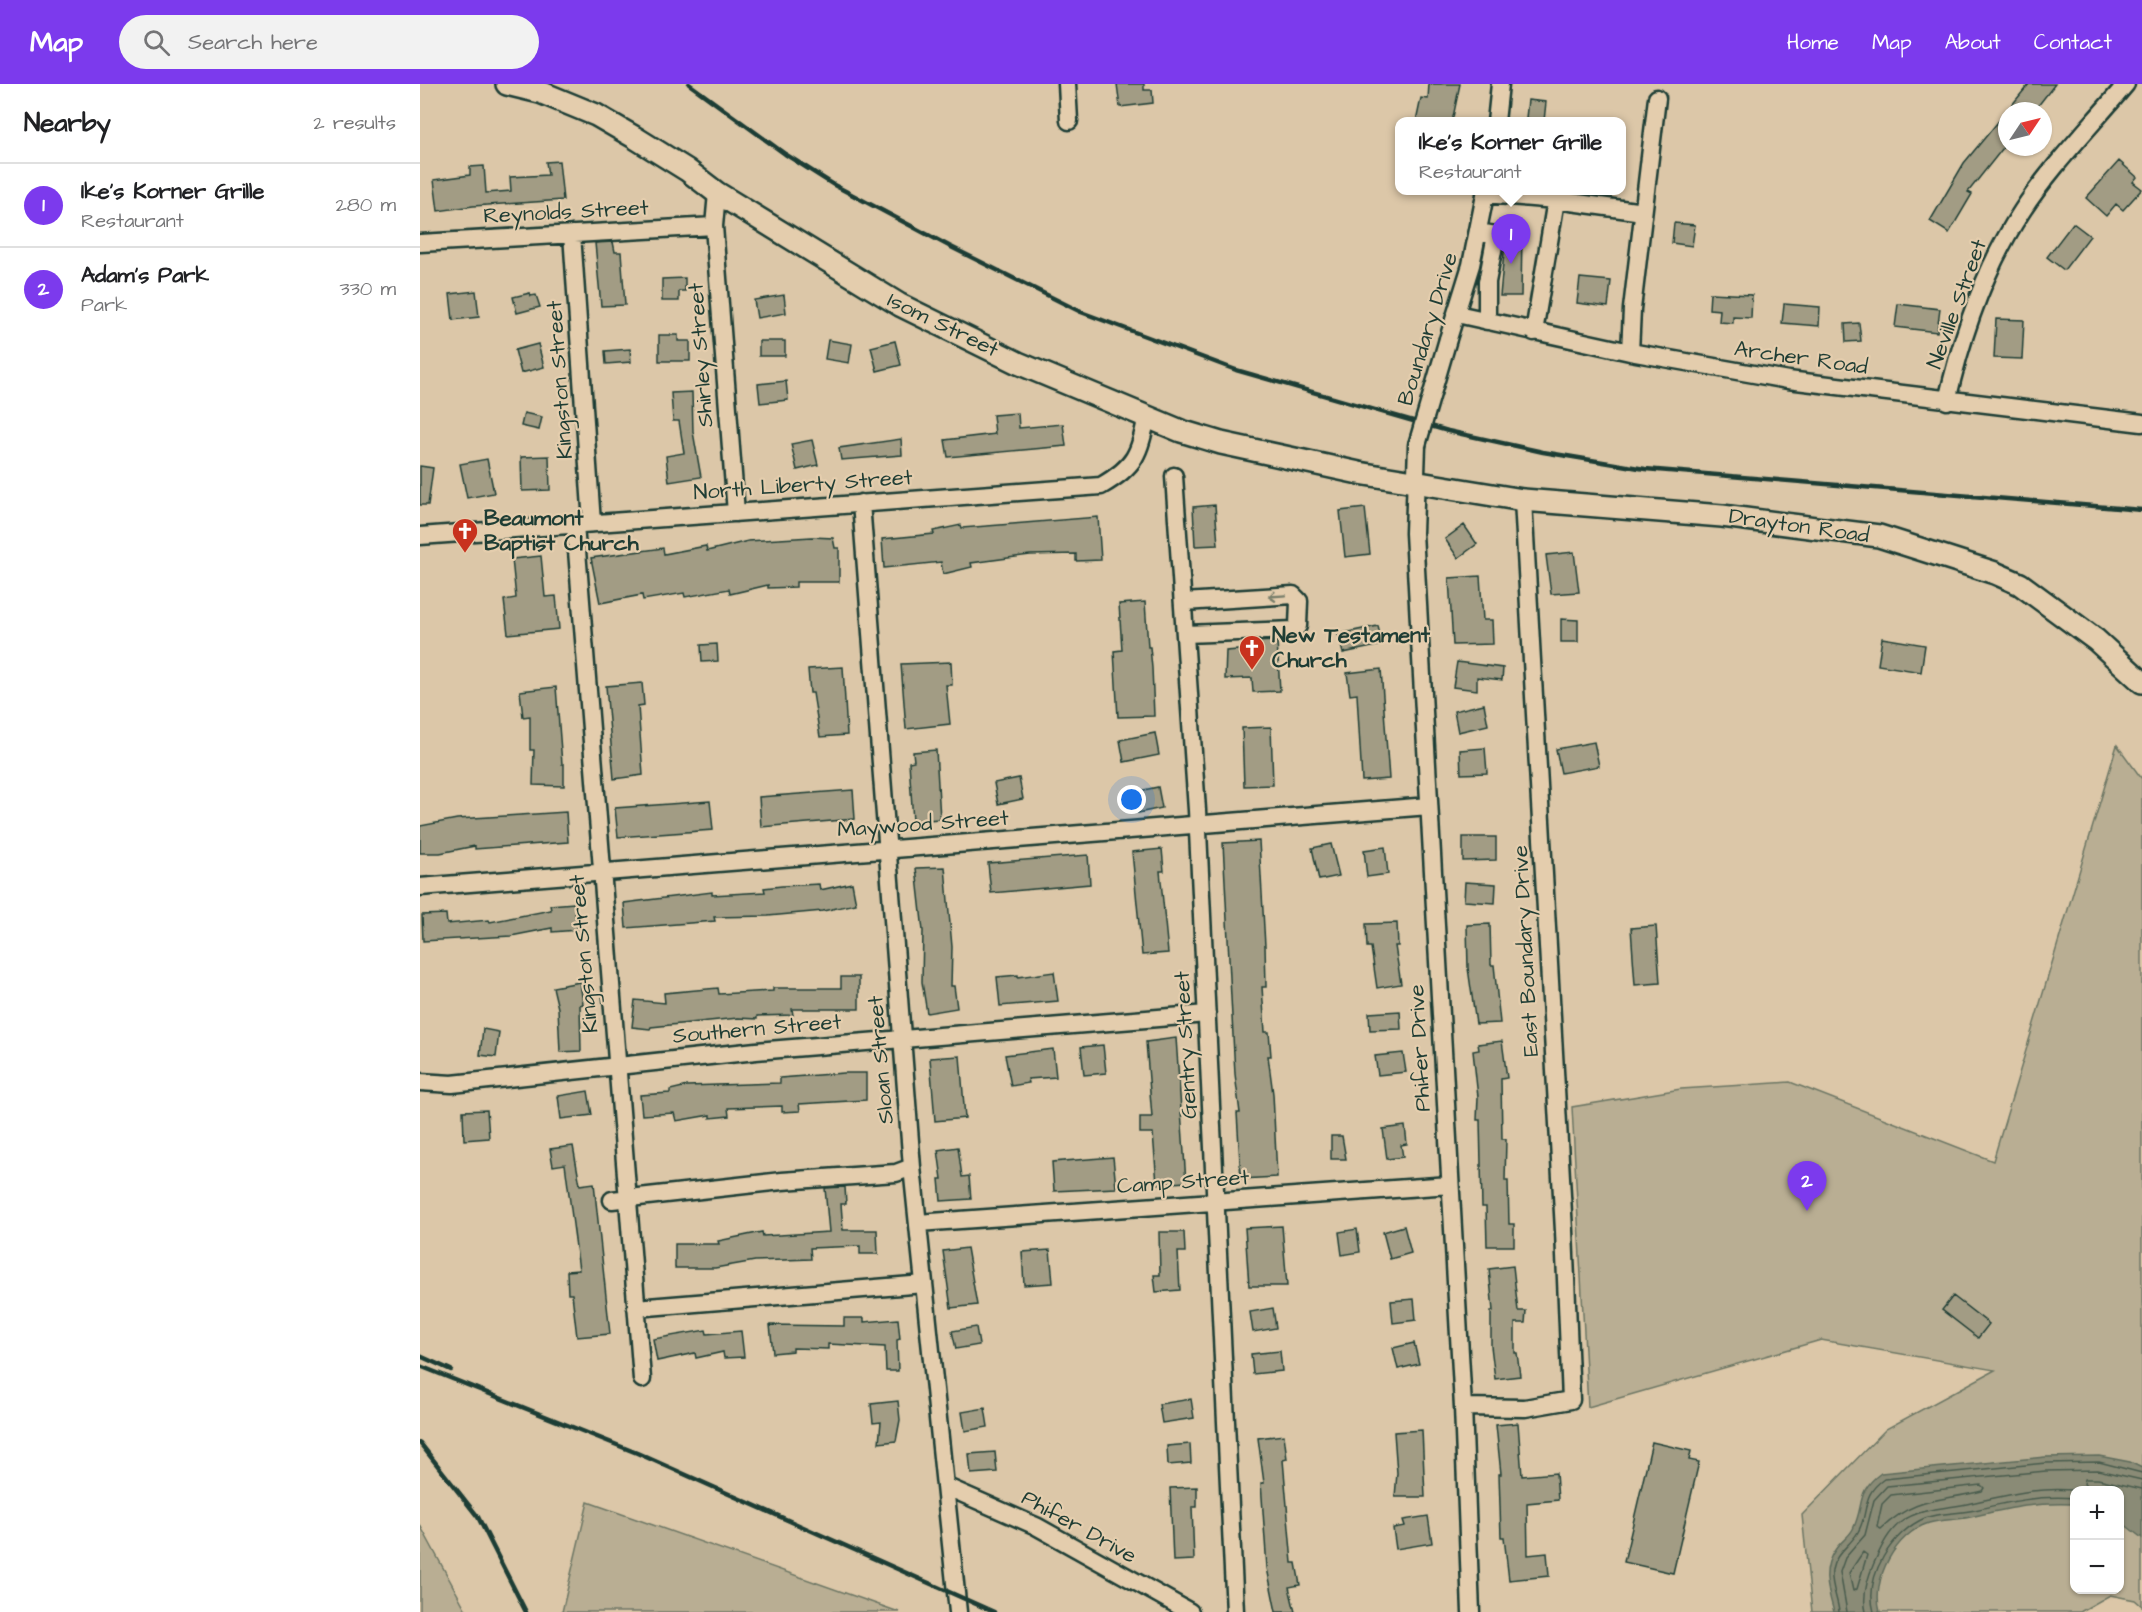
<!DOCTYPE html>
<html lang="en">
<head>
<meta charset="utf-8">
<style>
	:root { --surface:#fff; --page:#f2f2f2; --text:#202124; --muted:#757577; --line:#e0e0e0; --accent:#7c3aed }
	body { margin:0; font-family:"Architects Daughter",sans-serif; background:var(--page); color:var(--text) }
	.controls { position:absolute; right:18px; bottom:18px; display:grid; overflow:hidden; border-radius:12px; box-shadow:0 2px 4px #0004 }
	.controls button { width:54px; height:54px; display:grid; place-items:center; padding:0; border:0; border-bottom:2px solid var(--line); background:var(--surface); color:var(--text); font:30px sans-serif }
	.compass { position:absolute; left:1578px; top:18px; width:54px; height:54px; border-radius:50%; background:var(--surface); box-shadow:0 2px 4px #0004; rotate:55deg }
	.you { position:absolute; left:712px; top:716px; width:21px; height:21px; margin:-15px; border:4px solid #fff; border-radius:50%; background:#1a73e8; box-shadow:0 0 0 9px #1a73e833 }
	.badge { display:grid; place-items:center; width:39px; height:39px; border-radius:50%; background:var(--accent); color:#fff; font-size:20px; font-weight:700 }
	.pin { position:absolute; translate:-50% -50px; filter:drop-shadow(0 2px 3px #0008) }
	.pin::after { content:''; position:absolute; top:32px; width:21px; height:18px; background:inherit; clip-path:polygon(0 0,100% 0,50% 100%) }
	.popup { position:absolute; left:975px; top:33px; width:231px; height:78px; box-sizing:border-box; display:grid; place-content:center; border-radius:12px; background:var(--surface); filter:drop-shadow(0 2px 4px #0005); font-size:20px; white-space:nowrap; color:var(--muted) }
	.popup b { font-size:22px; color:var(--text) }
	.popup::after { content:''; position:absolute; left:50%; top:100%; margin-left:-12px; border:12px solid transparent; border-top-color:var(--surface) }
	.list { margin:0; padding:0; list-style:none }
	h2 { display:flex; justify-content:space-between; align-items:center; height:78px; margin:0; padding:0 24px; font-size:26px }
	h2 small { font-size:20px; font-weight:400; color:var(--muted) }
	.list li { display:grid; grid-template-columns:39px 1fr auto; gap:18px; align-items:center; box-sizing:border-box; height:84px; padding:0 24px; border-top:2px solid var(--line) }
	.list b { display:block; font-size:22px; white-space:nowrap }
	.list p { margin:0; font-size:20px; white-space:nowrap; color:var(--muted) }
	.list em { font-size:20px; font-style:normal; color:var(--muted) }
	.icon { flex:none; width:33px; height:33px; fill:none; stroke:currentColor; stroke-width:2; stroke-linecap:round; stroke-linejoin:round }
	.map { position:relative; flex:none; width:1722px; height:1528px; overflow:hidden }
	header { display:flex; align-items:center; gap:36px; box-sizing:border-box; height:84px; padding:0 30px; background:var(--accent); color:#fff }
	header strong { font-size:28px }
	nav { display:flex; gap:33px; margin-inline-start:auto; font-size:21px }
	.search { width:420px; height:54px; background:var(--page); display:flex; align-items:center; gap:15px; box-sizing:border-box; padding:0 21px; border-radius:33px; color:var(--muted); font-size:22px }
	main { display:flex }
	aside { flex:1; background:var(--surface) }
	.map>svg:first-child { display:block }
</style>
</head>
<body>
<header>
<strong>Map</strong>
<div class="search"><svg class="icon" aria-label="search" viewBox="0 0 24 24"><circle cx="10" cy="10" r="6"/><path d="M15 15l6 6"/></svg>Search here</div>
<nav><a>Home</a><a>Map</a><a>About</a><a>Contact</a></nav>
</header>
<main>
<aside>
<h2>Nearby<small>2 results</small></h2>
<ul class="list">
<li><span class="badge">1</span><div><b>Ike's Korner Grille</b><p>Restaurant</p></div><em>280 m</em></li>
<li><span class="badge">2</span><div><b>Adam's Park</b><p>Park</p></div><em>330 m</em></li>
</ul>
</aside>
<div class="map">
<svg width="1722" height="1528" viewBox="0 0 1722 1528">
	<rect width="100%" height="100%" fill="#dcc7a8"/>
	<filter id="ink" filterUnits="userSpaceOnUse"><feTurbulence type="fractalNoise" baseFrequency=".0167" numOctaves="2"/><feDisplacementMap in="SourceGraphic" scale="12" xChannelSelector="R" yChannelSelector="G"/><feConvolveMatrix kernelMatrix="1 2 1 2 8 2 1 2 1" color-interpolation-filters="sRGB"/></filter>
	<g filter="url(#ink)">
		<path fill="#b9ae93" stroke="#6c7664" stroke-width="1.5" fill-rule="evenodd" d="M1697,661L1722,695V1522L1715,1516L1690,1511L1660,1528H1392L1382,1431L1466,1345L1575,1286L1401,1256L1168,1323L1152,1023L1261,1005L1370,998L1573,1077ZM1654,1406H1700V1506H1654Z
			M168,1418L479,1528H142Z
			M0,1441L47,1528H0Z"/>
		<path fill="#8a8b76" stroke="#5f6c5c" stroke-width="1.5" d="M1679,1372L1710,1378L1722,1384V1454L1700,1437V1406H1654V1420C1617,1418 1591,1424 1555,1432C1540,1436 1524,1435 1509,1439C1476,1449 1451,1495 1460,1528H1414C1408,1507 1401,1485 1415,1466C1420,1458 1429,1453 1433,1445C1445,1421 1435,1408 1461,1389L1625,1373Z"/>
		<g fill="none" stroke-linecap="round" stroke-linejoin="round">
			<path stroke="#4a5c4e" stroke-width="1.5" d="M1561,1401L1564,1404L1562,1407C1519,1418 1496,1412 1461,1445L1457,1443L1462,1420L1471,1411Z
				M1672,1406L1664,1400L1665,1395H1678L1722,1405
				M1443,1468L1447,1471L1437,1505L1433,1507L1429,1489Z
				M1419,1528C1418,1515 1410,1500 1412,1486C1415,1469 1430,1462 1438,1448C1450,1427 1440,1412 1464,1395L1626,1379L1679,1378L1722,1389
				M1427,1528L1420,1488L1425,1474L1445,1451L1454,1416L1467,1402L1626,1387L1678,1386L1722,1396
				M1446,1528C1442,1512 1447,1495 1454,1479C1461,1464 1467,1449 1481,1438C1502,1423 1527,1425 1551,1419C1591,1411 1612,1403 1655,1406
				M1454,1528C1444,1492 1472,1448 1505,1434C1520,1428 1539,1430 1555,1426C1589,1418 1619,1411 1654,1414"/>
		</g>
		<path fill="#a29c84" stroke="#1f3d34" stroke-width="1.5" d="M697,0H724V6H732L733,19L700,23Z
			M1009,0H1040L1032,38H996L1001,14L1008,15Z
			M1609,0H1635L1614,27H1587Z
			M1108,16L1126,18L1124,37L1106,34Z
			M1587,27V59L1548,108L1552,110L1529,149L1510,137L1544,79Z
			M139,77L143,116L53,122L18,127L14,96L50,91V83L64,82L66,109L91,107L90,93L128,91L126,78Z
			M1699,77L1717,93L1713,98L1722,105L1703,126L1696,120L1686,132L1666,114Z
			M1254,139L1275,141L1272,162L1252,159Z
			M1653,139L1670,152L1644,186L1627,173Z
			M1086,147L1102,148L1101,212H1080Z
			M193,158L195,168H201L205,221L181,222L175,159Z
			M265,194V207H259V217H242V195Z
			M1160,194L1191,197L1188,223L1157,219Z
			M56,207L59,233L33,236L30,210Z
			M110,209L111,212L116,211L120,223L97,229L93,213Z
			M1290,209L1332,211L1331,234L1313,233V239L1299,238L1300,226L1289,225Z
			M364,211L366,229L337,234L334,216Z
			M1364,220L1400,223L1399,242L1362,239Z
			M1478,220L1520,225L1517,248L1475,243Z
			M1576,235L1604,236L1602,275L1574,274Z
			M1439,239L1441,257L1426,258L1425,240Z
			M239,251H258V257H270V277H239Z
			M408,256L432,260L429,279L405,275Z
			M339,257H365V272H339Z
			M475,257L481,281L457,287L451,263Z
			M118,260L124,283L101,289L95,266Z
			M210,265L211,278L186,280L185,267Z
			M366,297L368,316L340,319L338,300Z
			M272,308L273,348L281,393L249,398L246,372L264,369L259,337H253L251,309Z
			M104,329L122,333L119,346L101,342Z
			M598,329L599,344L643,340L646,362L528,373L525,356L575,350L573,331Z
			M481,355L482,371L421,376L419,364Z
			M392,356L398,381L377,386L371,360Z
			M129,372L130,406L102,407L101,373Z
			M67,375L74,409L47,414L40,380Z
			M0,382L13,384L8,421H0Z
			M795,421L798,461L775,462L773,423Z
			M945,424L950,470L925,473L920,427Z
			M678,433L681,476L656,477V470L610,471L551,479L552,483L523,490L521,478L464,484L462,455L514,450L513,447L541,441L542,444Z
			M1044,441L1057,460L1038,474L1025,455Z
			M392,453L413,454L415,464H419V498H376V503L348,504V501L310,510L309,505L265,513L264,509L223,516L222,511L180,519L171,474L243,464L244,470L286,462L287,467L328,457Z
			M1154,468L1159,508L1131,510L1126,471Z
			M121,472L125,513L136,512L139,545L88,550L84,516L96,514L92,475Z
			M1060,492L1063,536H1072L1073,560L1033,561L1029,494Z
			M725,518L728,563H730L732,584L734,632L698,633L694,567L702,566L699,520Z
			M1141,535L1158,536V558H1141Z
			M958,542L962,561L923,569L918,550Z
			M1462,554L1505,561L1501,588L1458,581Z
			M857,557L860,607L833,608L832,594L805,595L806,567L831,565V558Z
			M297,560L298,577L282,578L281,561Z
			M531,578L532,601H526L530,640L486,645L481,580Z
			M1037,578L1083,584L1082,596L1057,593V606L1033,603Z
			M423,583L427,651L400,653L393,609H390L388,585Z
			M961,585L969,695L942,697L937,610L930,611L927,589Z
			M222,599L224,621L218,622L223,691L194,695L186,602Z
			M136,603L142,680H144V702L113,701L114,666H110V632L103,633L100,607Z
			M1064,620L1068,641L1038,648L1034,627Z
			M851,643L853,701L824,702L822,644Z
			M735,649L739,671L704,678L700,656Z
			M1174,658L1179,682L1141,689L1136,665Z
			M1065,664L1067,689L1041,690L1040,666Z
			M516,666L520,735L493,737L489,678L494,677L493,668Z
			M599,694L603,715L578,720L574,699Z
			M738,703L742,724L718,729L714,708Z
			M433,706L435,735L341,743L339,713Z
			M290,717L293,746L198,753L195,724Z
			M146,728L148,758L55,765V762L20,769H0V742L37,735Z
			M1043,753H1076V776L1043,777Z
			M839,757L845,862L846,903H842L845,948H849L851,972H848L853,1010L857,1093L821,1095L817,1029H820L815,990L803,759Z
			M911,760L919,792L899,796L892,764Z
			M965,763L968,790L947,793L944,766Z
			M742,765L744,787H740L748,869L722,871L712,768Z
			M668,771L670,800L571,809L568,779Z
			M525,783L532,863L531,902H534L537,924L507,929L502,898L503,847L496,784Z
			M1045,798L1076,800L1075,819L1044,817Z
			M432,799L436,820L403,827L348,832L294,833L295,837L206,844L204,819L292,808V811L345,808L344,804L362,802L399,800L400,806Z
			M154,819L157,846L132,848V844L91,852L3,857L2,831L26,830L27,840L69,836L70,838L131,826L130,821Z
			M977,839L978,862H975L981,900L957,904L951,863H947L946,840Z
			M1070,840L1071,881H1074L1080,939L1056,940L1048,884L1047,841Z
			M1236,842L1240,899L1215,901L1211,844Z
			M634,888L638,917L580,922L577,893L598,891V893Z
			M421,893H439V925H372L373,931L337,932V935L318,934L231,943L230,945L212,943L215,916L245,919L244,909L298,904L299,910L353,907V904H421Z
			M160,898L163,920L160,921L161,967L140,968L138,924L133,903Z
			M980,927L981,945L950,946L949,929Z
			M63,945L79,948L76,973L60,971Z
			M756,954L766,1098L737,1100L733,1049H720V1033H732L726,958Z
			M1082,957L1087,994L1081,995L1082,1055H1086L1085,1097H1088L1089,1140H1094V1162H1067L1066,1123H1062L1060,1036H1057L1058,1013L1053,967L1059,966L1058,960Z
			M683,961L686,989L664,991L661,963Z
			M633,965L636,993L608,995L609,999L591,1002L585,971Z
			M983,969L986,988L958,991L955,972Z
			M540,972L545,1034L515,1037L510,974Z
			M424,989H446V1016L379,1020L380,1027L362,1028V1022L308,1024L309,1032L290,1034V1031L256,1037L254,1029L222,1031L220,1011L250,1009V1006L267,1002L360,999V994Z
			M168,1007L172,1031L141,1035L138,1012Z
			M67,1026L69,1054L44,1056L43,1027Z
			M985,1042L987,1060L981,1061L983,1073L967,1075L963,1045Z
			M911,1052H922L926,1075H911Z
			M153,1062L160,1101L174,1099L190,1250L157,1253L152,1210H148L147,1187L159,1186L145,1080L133,1082L130,1065Z
			M538,1063L542,1093L549,1092L551,1115L521,1117L519,1095H522L518,1066Z
			M693,1073L696,1104L634,1107L632,1078Z
			M425,1103L426,1120H421L423,1146H457L458,1170H440V1162L390,1164L391,1175L335,1177L295,1184H255V1160H299L298,1157L342,1148L343,1152L409,1148L405,1104Z
			M862,1142L867,1202H829L825,1144Z
			M984,1142L991,1169L970,1175L963,1148Z
			M937,1145L940,1168L922,1171L919,1148Z
			M739,1148H764L765,1168H758L760,1206L736,1208L734,1191H740Z
			M547,1164L557,1221L531,1224L523,1167Z
			M630,1166L633,1199L604,1201L602,1168Z
			M1093,1182L1098,1227H1106L1105,1239H1095V1269H1097L1100,1292L1075,1295L1071,1262V1227H1073L1069,1185Z
			M1533,1212L1569,1240L1558,1254L1522,1226Z
			M994,1215L996,1236L973,1239L971,1217Z
			M853,1224L856,1244L833,1248L830,1228Z
			M424,1234H444V1238L478,1235L480,1255L477,1256L478,1287H466L465,1263L408,1260V1265L373,1264V1267L353,1269L350,1241L424,1242Z
			M556,1243L559,1261L536,1265L532,1247Z
			M286,1246L287,1250L321,1247L324,1273L304,1274L303,1268L276,1274L275,1269L237,1277L233,1255Z
			M994,1259L999,1280L978,1285L973,1264Z
			M860,1267L862,1287L833,1290L831,1270Z
			M771,1315L774,1334L742,1339L739,1320Z
			M478,1317L480,1336L476,1357L459,1359L461,1338L453,1339L451,1320Z
			M565,1324L568,1343L545,1347L542,1328Z
			M1098,1339L1102,1392L1136,1389L1138,1416L1107,1419L1108,1471L1127,1469L1129,1492L1089,1496L1084,1453H1081L1079,1390H1081L1076,1341Z
			M1002,1346L1005,1413H975L977,1389L974,1348Z
			M864,1351L867,1375L863,1376L872,1479H876L880,1501L869,1503L875,1528H856L847,1484L841,1399H844L838,1354Z
			M1232,1358L1271,1367L1269,1376L1279,1378L1253,1489L1204,1478Z
			M770,1360L771,1379L748,1381L747,1362Z
			M575,1368L577,1388L551,1390L549,1370Z
			M777,1403V1423H772L774,1476L753,1477L750,1404Z
			M1008,1432L1012,1459L976,1465L973,1444L985,1442L983,1436Z"/>
		<g fill="none" stroke-linecap="round" stroke-linejoin="round">
			<g stroke="#1f3d34" stroke-width="21">
				<path id="minor" d="M647,0L649,37
					M1076,38L1080,0
					M297,109L294,142L316,429
					M1065,110L1136,116
					M1058,148L1076,151L1067,198V237
					M152,150L172,439
					M0,159L294,142
					M1037,230L1210,268L1368,296L1722,339
					M1114,248L1136,116L1223,128
					M1028,255L1051,181L1066,106
					M1210,268L1212,225L1237,14
					M1527,317C1542,251 1565,183 1602,127C1632,81 1672,41 1706,0
					M997,361L994,449L1043,1323L1051,1528
					M754,392L777,726L815,1528
					M441,419L492,1083L538,1528
					M155,441L222,1295
					M0,452L681,402C716,382 719,370 727,332
					M764,518L873,511L879,517L878,542L874,546L765,550
					M0,803L1009,722
					M0,998L32,1000L336,967L787,930
					M192,1116L362,1097L476,1089L492,1083
					M498,1139L1030,1101
					M216,1224L504,1200
					M1043,1323L1105,1324L1151,1316L1144,1147L1103,416
					M525,1402L616,1442L770,1528"/>
			</g>
			<g stroke="#1f3d34" stroke-width="26">
				<path id="major" d="M87,0L120,8L176,31L214,53L267,86L297,109L480,221L598,279L761,347L801,359L939,389L1103,416L1302,432L1459,452L1575,489L1600,500L1676,556L1722,598"/>
			</g>
			<use href="#minor" stroke="#e4cdad" stroke-width="16"/>
			<use href="#major" stroke="#e4cdad" stroke-width="21"/>
			<path stroke="#1f3d34" stroke-width="4.5" d="M269,0L365,70L414,101L529,162L661,228L816,286L1028,347L1123,368L1225,385L1722,426
				M0,1272L31,1286
				M0,1282L217,1369L574,1528
				M0,1359L58,1433L106,1528"/>
			<g stroke="#1f3d34" stroke-width="21" stroke-linecap="butt">
				<path id="minor-bridge" d="M997,361L1028,255"/>
			</g>
			<use href="#minor-bridge" stroke="#e4cdad" stroke-width="16"/>
		</g>
		<defs><path id="oneway-shaft" d="M-6 0H5M1.5-3L5.5 0L1.5 3" fill="none" stroke-width="1.6" stroke-linecap="round" stroke-linejoin="round" transform="scale(1.5)"/></defs>
		<use stroke="#787e6a" href="#oneway-shaft" transform="translate(857 512) rotate(176)"/>
	</g>
	<defs>
		<g id="church-pin" transform="scale(1.35)"><path d="M0 17L-7.5 6A9.5 9.5 0 1 1 7.5 6Z" fill="#c8321e" stroke="#e4cdad"/><path d="M-1.2-6h2.4v3.5h3.3v2.4h-3.3V6h-2.4V-.1h-3.3v-2.4h3.3Z" fill="#fff"/></g>
	</defs>
	<g fill-rule="evenodd">
		<use href="#church-pin" x="45" y="447"/>
		<use href="#church-pin" x="832" y="564"/>
	</g>
	<g text-anchor="middle" dominant-baseline="central" stroke-width="4.5" stroke-linejoin="round" paint-order="stroke">
		<g font-size="22" fill="#1f3d34" stroke="#e4cdad">
			<text transform="translate(146 128) rotate(-3)">Reynolds Street</text>
			<text transform="translate(1537 220) rotate(-70)">Neville Street</text>
			<text transform="translate(523 241) rotate(26)">Isom Street</text>
			<text transform="translate(1008 245) rotate(-73)">Boundary Drive</text>
			<text transform="translate(281 271) rotate(-94)">Shirley Street</text>
			<text transform="translate(1381 274) rotate(8)">Archer Road</text>
			<text transform="translate(140 296) rotate(-94)">Kingston Street</text>
			<text transform="translate(383 401) rotate(-4)">North Liberty Street</text>
			<text transform="translate(1379 442) rotate(8)">Drayton Road</text>
			<text transform="translate(503 740) rotate(-4)">Maywood Street</text>
			<text transform="translate(1106 867) rotate(-93)">East Boundary Drive</text>
			<text transform="translate(164 870) rotate(-95)">Kingston Street</text>
			<text transform="translate(337 945) rotate(-5)">Southern Street</text>
			<text transform="translate(766 961) rotate(-93)">Gentry Street</text>
			<text transform="translate(1000 964) rotate(-93)">Phifer Drive</text>
			<text transform="translate(461 976) rotate(-95)">Sloan Street</text>
			<text transform="translate(763 1098) rotate(-4)">Camp Street</text>
			<text transform="translate(659 1443) rotate(29)">Phifer Drive</text>
		</g>
		<g font-size="22" font-weight="bold" fill="#1f3d34" stroke="#e4cdad" text-anchor="start">
			<text x="64" y="434">Beaumont<tspan x="64" dy="25">Baptist Church</tspan></text>
			<text x="852" y="551">New Testament<tspan x="852" dy="25">Church</tspan></text>
		</g>
	</g>
</svg>
<div class="controls">
<button>+</button>
<button>−</button>
</div>
<svg class="compass" viewBox="-18 -18 36 36"><path d="M0-13l5 13h-10z" fill="#e53935"/><path d="M0 13l5-13h-10z" fill="#757577"/></svg>
<div class="you"></div>
<div class="pin badge" style="left:1091px;top:180px">1</div>
<div class="popup"><b>Ike's Korner Grille</b>Restaurant</div>
<div class="pin badge" style="left:1387px;top:1127px">2</div>
</div>
</main>
</body>
</html>
